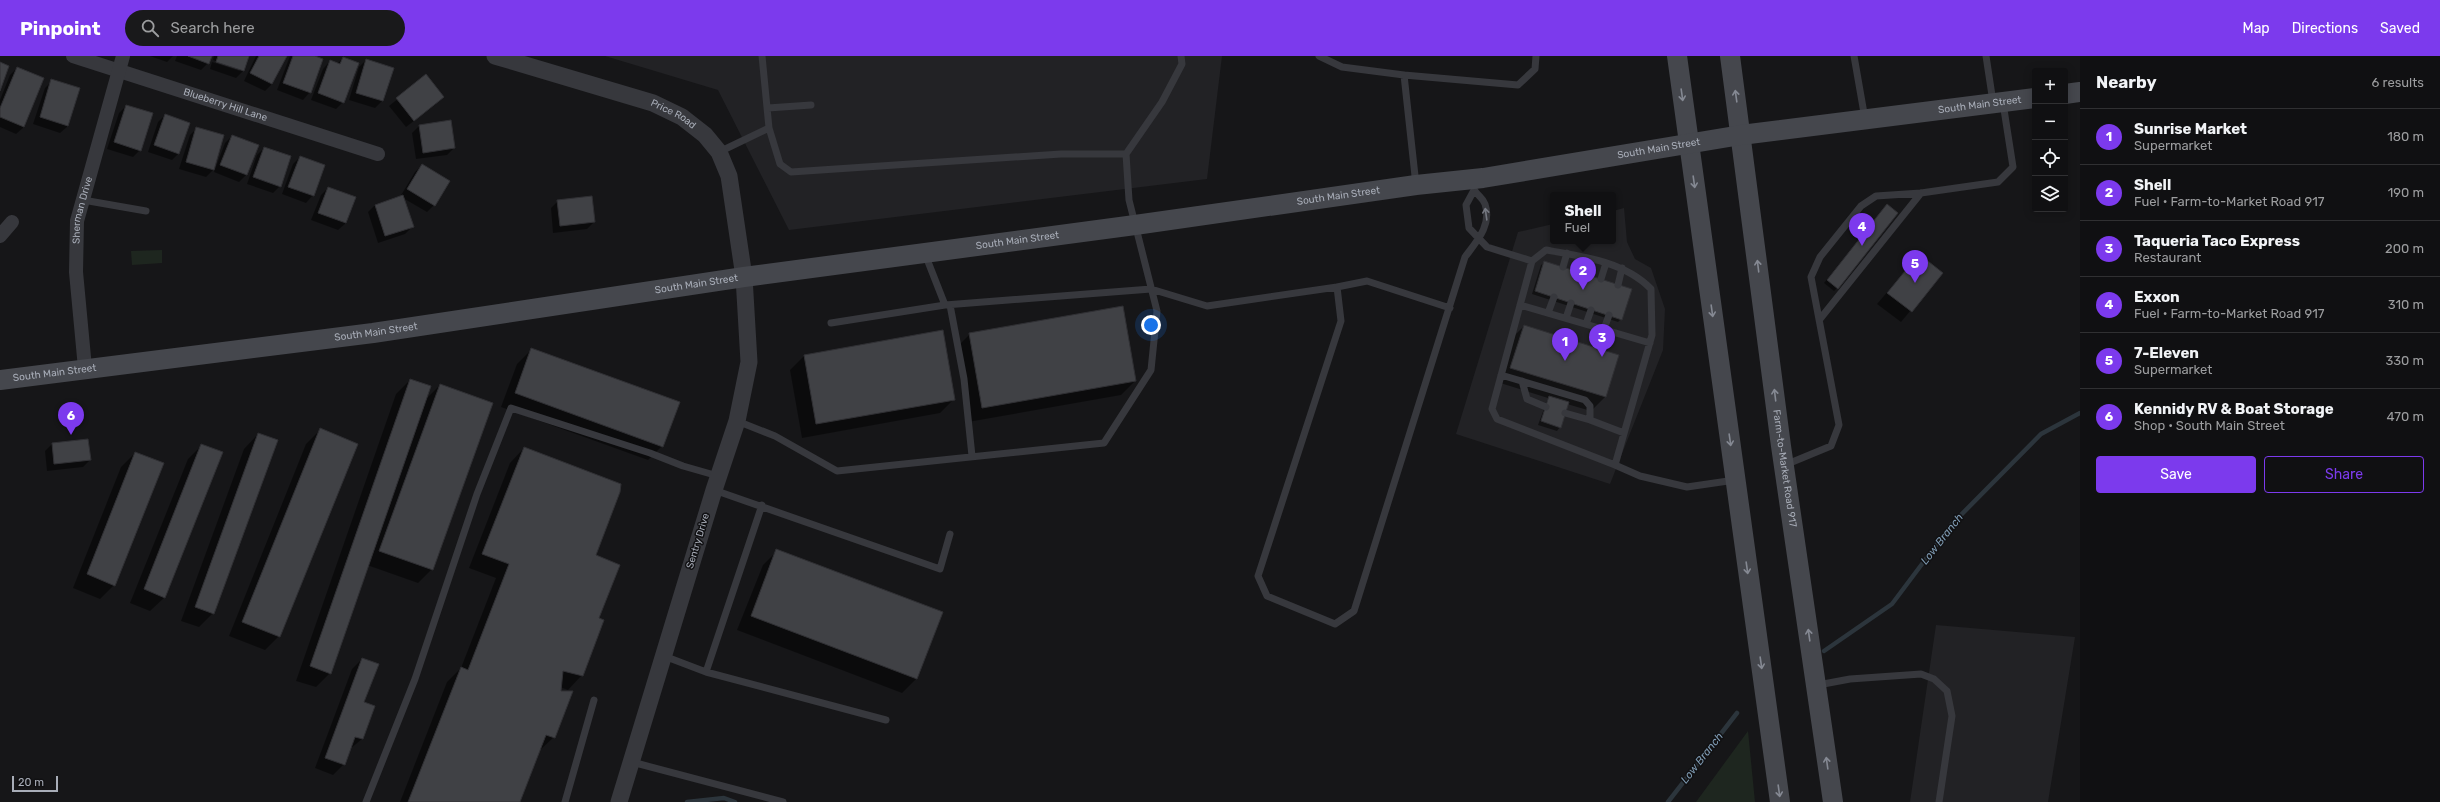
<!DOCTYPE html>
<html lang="en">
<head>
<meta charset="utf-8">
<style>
	:root { --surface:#101012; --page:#19191b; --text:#f1f3f6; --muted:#9c9d9f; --line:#303032; --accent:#7c3aed }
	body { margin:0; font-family:Rubik,sans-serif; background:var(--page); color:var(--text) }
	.controls { position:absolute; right:12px; top:12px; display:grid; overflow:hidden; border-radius:4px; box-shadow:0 2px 10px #0003 }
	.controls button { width:36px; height:36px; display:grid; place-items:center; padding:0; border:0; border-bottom:1px solid var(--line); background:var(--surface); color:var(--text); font:20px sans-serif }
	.scale { position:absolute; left:12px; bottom:10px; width:46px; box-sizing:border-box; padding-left:4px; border:2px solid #a8adb8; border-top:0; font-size:11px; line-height:14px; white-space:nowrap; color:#a8adb8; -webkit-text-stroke:3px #111113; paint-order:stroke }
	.you { position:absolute; left:1151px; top:269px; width:14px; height:14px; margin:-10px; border:3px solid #fff; border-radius:50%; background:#1a73e8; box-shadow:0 0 0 6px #1a73e833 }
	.badge { display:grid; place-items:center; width:26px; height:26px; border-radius:50%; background:var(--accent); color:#fff; font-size:13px; font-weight:700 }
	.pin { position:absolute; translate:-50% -33px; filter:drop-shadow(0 1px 2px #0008) }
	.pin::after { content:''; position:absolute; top:21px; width:14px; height:12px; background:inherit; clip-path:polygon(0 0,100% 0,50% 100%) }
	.popup { position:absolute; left:1550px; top:136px; width:66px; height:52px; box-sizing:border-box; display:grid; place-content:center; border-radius:4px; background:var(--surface); filter:drop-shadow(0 1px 3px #0005); font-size:13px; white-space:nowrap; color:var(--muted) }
	.popup b { font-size:15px; color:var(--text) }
	.popup::after { content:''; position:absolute; left:50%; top:100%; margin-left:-8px; border:8px solid transparent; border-top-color:var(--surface) }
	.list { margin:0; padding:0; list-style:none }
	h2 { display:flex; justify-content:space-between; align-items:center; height:52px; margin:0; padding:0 16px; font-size:17px }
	h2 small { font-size:13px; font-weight:400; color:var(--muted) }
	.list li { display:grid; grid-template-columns:26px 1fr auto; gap:12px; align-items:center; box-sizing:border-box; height:56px; padding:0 16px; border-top:1px solid var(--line) }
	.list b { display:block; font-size:15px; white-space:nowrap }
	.list p { margin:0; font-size:13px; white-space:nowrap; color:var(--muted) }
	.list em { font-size:13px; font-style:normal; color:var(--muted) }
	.actions { display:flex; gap:8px; padding:12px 16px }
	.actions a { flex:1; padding:9px 0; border:1px solid var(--accent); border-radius:4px; text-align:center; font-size:14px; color:var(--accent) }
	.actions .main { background:var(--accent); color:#fff }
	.icon { flex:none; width:22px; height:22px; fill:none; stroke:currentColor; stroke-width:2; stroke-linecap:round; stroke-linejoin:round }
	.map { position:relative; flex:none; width:2080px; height:746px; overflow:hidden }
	header { display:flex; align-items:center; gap:24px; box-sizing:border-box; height:56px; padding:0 20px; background:var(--accent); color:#fff }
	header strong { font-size:19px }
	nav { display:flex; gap:22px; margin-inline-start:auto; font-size:14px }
	.search { width:280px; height:36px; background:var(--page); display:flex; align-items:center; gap:10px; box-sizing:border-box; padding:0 14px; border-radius:22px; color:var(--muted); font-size:15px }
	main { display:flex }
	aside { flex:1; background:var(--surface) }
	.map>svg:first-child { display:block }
</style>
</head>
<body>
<header>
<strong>Pinpoint</strong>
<div class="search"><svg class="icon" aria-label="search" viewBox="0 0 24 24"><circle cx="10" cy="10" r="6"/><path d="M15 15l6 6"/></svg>Search here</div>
<nav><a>Map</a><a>Directions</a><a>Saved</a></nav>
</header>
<main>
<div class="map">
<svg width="2080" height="746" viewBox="0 0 2080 746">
	<rect width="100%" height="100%" fill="#161618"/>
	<path fill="#222225" d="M605,0H1222L1207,123L789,174L718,34Z
		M1624,152L1627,186L1635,203L1651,212L1665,253L1663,294L1610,428L1456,378L1518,176L1553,168V185H1613V155Z
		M1936,569L2075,581L2048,746H1910Z"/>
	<path fill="#1e261f" d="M162,194V207L132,209L131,195Z
		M1748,675L1755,746H1696Z"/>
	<path fill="#0007" d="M150,0H173L167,6Z
		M177,0H211L208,7L201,14L175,5Z
		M214,0H248L243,15L236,22L210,13L212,6L240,15V13L213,4Z
		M256,0H285L272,28L265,35L244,25Z
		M290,0H312L310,36L303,44L277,34Z
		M343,2V46L336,53L311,44L323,13L330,5L337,8Z
		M366,4L382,45L375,52L349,44L359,11Z
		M17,12L24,71L16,78L0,71V44L10,19Z
		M426,20L436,48L406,71L389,50Z
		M52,25L68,70L60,77L33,68L45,32Z
		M126,50L140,94L133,101L107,93L119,57Z
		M165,59L179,97L172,104L148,96L158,66Z
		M419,70L454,92L447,99L416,103L412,77Z
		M197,72L213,114L206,121L179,113L190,79Z
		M232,80L246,119L239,126L214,116L225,87Z
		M264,92L280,130L273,137L247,128L257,99Z
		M300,101L313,139L306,147L282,138L293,108Z
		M422,109L434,149L427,156L403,142L412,171L405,178L378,187L368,156L375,149L400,141L415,116Z
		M328,132L346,167L338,174L311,164L321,139Z
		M558,145L594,166L587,173L553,177L551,152Z
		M1884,153L1837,232L1834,235L1824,227Z
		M1919,199L1942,217L1901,266L1877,248Z
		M1545,206L1621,263L1618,266L1532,238L1541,209Z
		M1524,270L1618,300L1605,341L1591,355L1567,348L1560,371L1557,375L1538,369L1548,342L1497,326L1510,284Z
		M970,278L1135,325L1121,339L968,366L956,292Z
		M531,294L662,390L648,404L501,351L517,308Z
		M804,300L954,343L940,357L802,382L790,314Z
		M410,324L425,344L440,329L432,513L418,527L367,509L330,617L316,631L296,625L396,338Z
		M320,374L279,580L265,594L229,580L306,388Z
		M258,378L213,557L199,571L181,565L244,393Z
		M88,384L90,404L83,411L47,415L45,395L52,388Z
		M202,389L165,541L150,555L130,547L188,403Z
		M524,392L595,500L598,563L582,619L568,634L560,631L554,681L539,695L519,746H400L447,626L461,612L496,522L469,512L510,407Z
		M135,397L114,529L100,543L73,532L121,411Z
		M777,495L916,623L902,637L737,574L763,509Z
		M362,603L363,647L374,651L362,683L350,693L344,708L333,719L315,712L352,613Z"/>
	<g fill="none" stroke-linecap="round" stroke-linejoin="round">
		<path stroke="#2c353c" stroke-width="4.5" d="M1824,595L1892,548L1952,468L2041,378L2080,357
			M687,746L724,742L735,746
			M1668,746L1737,657"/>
	</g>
	<path fill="#404145" stroke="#303034" d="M188,0H212L209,8Z
		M218,0H249L244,15L216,6Z
		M259,0H287L272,28L250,17Z
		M293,0H315L323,3L311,37L283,27Z
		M343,1L359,7L344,47L318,37L330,4L340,8Z
		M366,3L394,12L383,45L356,37Z
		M0,6L9,10L0,35Z
		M17,11L44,22L24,71L0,61V52Z
		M426,18L444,41L414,65L396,42Z
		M51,23L80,32L68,70L40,61Z
		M126,49L153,57L141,95L114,86Z
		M165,58L190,67L179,98L154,89Z
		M451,64L455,92L423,97L419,69Z
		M196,71L224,79L214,114L186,106Z
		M232,79L259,89L247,119L220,109Z
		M264,91L291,100L281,131L253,121Z
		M300,100L325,109L314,140L288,131Z
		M422,108L450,125L435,150L407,133Z
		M328,131L356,141L346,167L318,157Z
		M403,139L414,171L385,180L375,149Z
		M592,140L595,166L560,170L557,144Z
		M1887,148L1898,157L1838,233L1827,224Z
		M1919,198L1943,217L1912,256L1887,237Z
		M1544,205L1632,233L1622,264L1535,235Z
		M1123,250L1136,325L982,352L969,277Z
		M1524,269L1619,299L1606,341L1510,312Z
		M943,274L955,344L816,368L804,299Z
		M531,292L680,346L663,391L515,337Z
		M410,323L431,330L331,618L310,610Z
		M440,328L493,347L433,514L379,495Z
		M1549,340L1569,346L1561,372L1541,365Z
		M320,372L358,388L280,581L242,566Z
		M258,377L278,384L214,558L195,551Z
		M88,383L91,404L54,408L52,387Z
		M201,388L223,396L165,542L144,533Z
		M524,391L621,428L620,436L596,499L620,509L599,562L604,564L583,620L563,615L561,635H573L555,682L546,679L520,746H408L461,611L468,614L509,508L482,498Z
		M135,396L164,407L115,530L87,518Z
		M776,493L943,556L917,623L751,560Z
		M362,602L379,608L364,646L375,650L363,683L355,681L345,709L325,702Z"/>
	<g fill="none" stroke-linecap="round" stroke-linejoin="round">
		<path stroke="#37383d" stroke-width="7" d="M762,0L769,72L780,108L791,116L1061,98H1126
			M1319,0L1342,11L1404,19
			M1854,0L1865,63
			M1986,0L1993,46
			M768,52L811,49
			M719,96L769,72
			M1416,129L1404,19L1518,29L1535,13L1536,0
			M1473,136L1466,149L1469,172L1487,191L1532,205
			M83,144L146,155
			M925,198L945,249L1151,233L1207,250L1337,231L1341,265L1258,520L1267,540L1335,568L1354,555L1465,201C1477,185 1492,169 1485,148C1482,139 1474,140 1471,124
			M1563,211L1567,197
			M1582,217L1585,203
			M1601,223L1606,207
			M1618,229L1622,212
			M1337,231L1367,225L1450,252
			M950,249L964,323L972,400
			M1520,249L1650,287
			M1548,257L1554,241
			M1566,262L1571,247
			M1820,263L1921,137
			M831,267L945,249
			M1586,268L1591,254
			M1604,273L1609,259
			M1501,319L1585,344L1590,350V364L1624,377
			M1522,325L1527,343L1546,351
			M1565,357L1590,364
			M737,365L775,380L837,415L1104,387L1151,314L1157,255L1129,144L1126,98L1162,46L1182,8L1181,0
			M1615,409L1497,363L1492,353L1532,205L1546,194C1582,200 1625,206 1651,233L1652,279L1615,409L1640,420L1687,431L1735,424
			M1785,409L1831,390L1839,369L1811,221L1820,201L1861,150L1876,140L1921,137L1998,126L2013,111L2003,47
			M714,434L940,513L950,478
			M664,600L706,616L886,664
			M706,616L762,449
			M1818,629L1850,623L1921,618L1934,623L1947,635L1952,660L1939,746
			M632,706L783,746
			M366,746L415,623L477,438L511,352L650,397L683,410L718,420
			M565,746L594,644"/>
		<g stroke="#37383d" stroke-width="14">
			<path id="s1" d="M73,0L378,98"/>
			<path d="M0,180L12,166"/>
			<path id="s2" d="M85,312L76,216L77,165L123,0"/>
		</g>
		<path stroke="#37383d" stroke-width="17" id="s3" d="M495,0L653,47L682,61L705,79L719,96L729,120L744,221L749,306L737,365L714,434L619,746"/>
		<g stroke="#45474d" stroke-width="20">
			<path d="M1677,0L1780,746"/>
			<path id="s4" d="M1730,0L1781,390L1833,746"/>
			<path d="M2065,38L2080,36"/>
			<path id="s5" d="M0,324L373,277L744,221L1135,169L1416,129L1483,122L1741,79L2035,42"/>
		</g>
	</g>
	<defs><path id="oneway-shaft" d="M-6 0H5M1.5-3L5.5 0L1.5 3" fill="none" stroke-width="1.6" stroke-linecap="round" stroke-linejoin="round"/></defs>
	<g stroke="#858993">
		<use href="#oneway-shaft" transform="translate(1682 39) rotate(82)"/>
		<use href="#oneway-shaft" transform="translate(1736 40) rotate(-98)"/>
		<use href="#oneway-shaft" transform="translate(1694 126) rotate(82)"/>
		<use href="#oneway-shaft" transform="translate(1758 210) rotate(-97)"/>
		<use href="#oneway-shaft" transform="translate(1712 255) rotate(82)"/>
		<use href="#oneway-shaft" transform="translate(1775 339) rotate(-97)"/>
		<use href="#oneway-shaft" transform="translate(1730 384) rotate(82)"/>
		<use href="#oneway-shaft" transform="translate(1747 512) rotate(82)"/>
		<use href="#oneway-shaft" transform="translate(1809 579) rotate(-98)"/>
		<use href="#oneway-shaft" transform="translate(1761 607) rotate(82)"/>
		<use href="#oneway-shaft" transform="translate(1827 707) rotate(-98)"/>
		<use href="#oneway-shaft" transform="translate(1779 735) rotate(82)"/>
	</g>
	<use stroke="#757881" href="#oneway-shaft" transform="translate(1486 158) rotate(-98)"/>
	<g text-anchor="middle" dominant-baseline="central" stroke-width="3" stroke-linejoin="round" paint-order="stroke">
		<g font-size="10" fill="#a8adb8" stroke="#111113">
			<text stroke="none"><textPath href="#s1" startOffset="160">Blueberry Hill Lane</textPath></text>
			<text stroke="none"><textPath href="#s5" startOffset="1999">South Main Street</textPath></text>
			<text stroke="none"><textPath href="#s3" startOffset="188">Price Road</textPath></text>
			<text stroke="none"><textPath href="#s5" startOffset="1675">South Main Street</textPath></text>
			<text stroke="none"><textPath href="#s5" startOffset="1351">South Main Street</textPath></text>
			<text stroke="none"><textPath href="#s2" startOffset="159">Sherman Drive</textPath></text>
			<text stroke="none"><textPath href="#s5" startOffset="1027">South Main Street</textPath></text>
			<text stroke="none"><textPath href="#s5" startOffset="703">South Main Street</textPath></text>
			<text stroke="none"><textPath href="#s5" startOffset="379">South Main Street</textPath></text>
			<text stroke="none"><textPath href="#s5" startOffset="55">South Main Street</textPath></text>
			<text stroke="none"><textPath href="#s4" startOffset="416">Farm-to-Market Road 917</textPath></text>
			<text transform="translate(698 485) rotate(-73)">Sentry Drive</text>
		</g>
		<g font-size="11" font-style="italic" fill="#7f9bb3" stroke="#111113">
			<text transform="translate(1942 483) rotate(-52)">Low Branch</text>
			<text transform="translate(1702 702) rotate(-52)">Low Branch</text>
		</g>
	</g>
</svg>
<div class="controls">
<button>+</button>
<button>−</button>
<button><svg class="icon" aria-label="locate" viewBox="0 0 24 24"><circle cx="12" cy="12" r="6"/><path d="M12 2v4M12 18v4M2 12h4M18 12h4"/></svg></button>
<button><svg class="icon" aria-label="layers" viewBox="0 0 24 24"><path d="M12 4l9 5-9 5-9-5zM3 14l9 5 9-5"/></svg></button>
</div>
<div class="scale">20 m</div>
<div class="you"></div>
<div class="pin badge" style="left:1565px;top:305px">1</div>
<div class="pin badge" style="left:1583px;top:234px">2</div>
<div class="popup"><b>Shell</b>Fuel</div>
<div class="pin badge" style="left:1602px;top:301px">3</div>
<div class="pin badge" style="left:1862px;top:190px">4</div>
<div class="pin badge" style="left:1915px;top:227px">5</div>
<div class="pin badge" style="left:71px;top:379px">6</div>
</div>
<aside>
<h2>Nearby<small>6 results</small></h2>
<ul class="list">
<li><span class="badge">1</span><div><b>Sunrise Market</b><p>Supermarket</p></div><em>180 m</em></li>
<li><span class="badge">2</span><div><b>Shell</b><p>Fuel · Farm-to-Market Road 917</p></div><em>190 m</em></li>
<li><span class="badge">3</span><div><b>Taqueria Taco Express</b><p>Restaurant</p></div><em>200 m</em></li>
<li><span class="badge">4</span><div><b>Exxon</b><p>Fuel · Farm-to-Market Road 917</p></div><em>310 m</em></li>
<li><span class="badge">5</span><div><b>7-Eleven</b><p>Supermarket</p></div><em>330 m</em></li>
<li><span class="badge">6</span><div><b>Kennidy RV &amp; Boat Storage</b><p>Shop · South Main Street</p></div><em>470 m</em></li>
</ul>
<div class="actions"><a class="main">Save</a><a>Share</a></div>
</aside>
</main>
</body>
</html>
